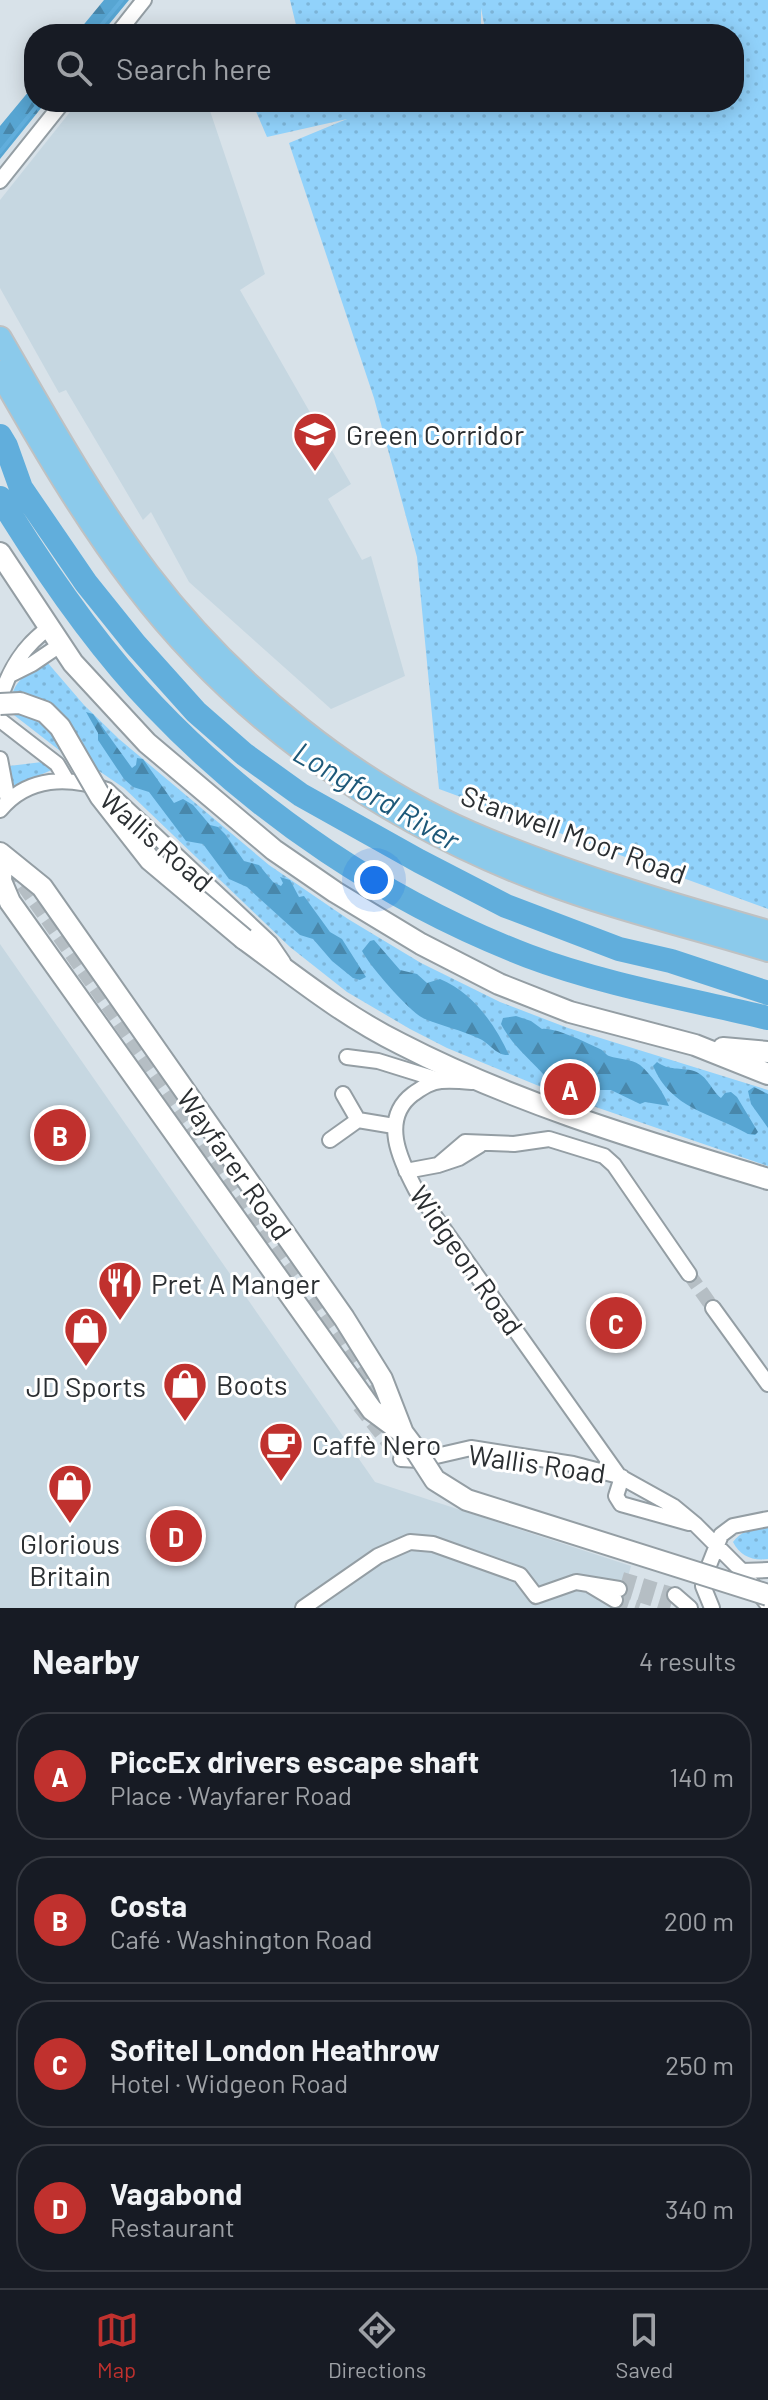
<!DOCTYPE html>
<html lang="en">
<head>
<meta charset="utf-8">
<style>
	:root { --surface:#171b24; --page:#242831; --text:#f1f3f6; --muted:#9ea1a6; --line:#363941; --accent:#c0312e }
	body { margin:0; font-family:Barlow,sans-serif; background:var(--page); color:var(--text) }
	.you { position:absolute; left:374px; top:880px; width:28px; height:28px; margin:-20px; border:6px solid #fff; border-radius:50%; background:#1a73e8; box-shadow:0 0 0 12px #1a73e833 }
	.badge { display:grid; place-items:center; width:52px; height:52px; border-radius:50%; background:var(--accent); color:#fff; font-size:26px; font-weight:700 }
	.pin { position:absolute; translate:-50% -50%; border:4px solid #fff; box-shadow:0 2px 8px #0006 }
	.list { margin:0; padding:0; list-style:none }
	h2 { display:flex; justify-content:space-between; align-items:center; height:104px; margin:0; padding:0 32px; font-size:34px }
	h2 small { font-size:26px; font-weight:400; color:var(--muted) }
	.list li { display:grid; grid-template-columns:52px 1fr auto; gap:24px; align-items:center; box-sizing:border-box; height:128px; margin:0 16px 16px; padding:0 16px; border:2px solid var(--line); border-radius:32px }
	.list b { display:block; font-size:30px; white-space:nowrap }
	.list p { margin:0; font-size:26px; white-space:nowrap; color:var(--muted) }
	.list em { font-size:26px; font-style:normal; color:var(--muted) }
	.icon { flex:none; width:44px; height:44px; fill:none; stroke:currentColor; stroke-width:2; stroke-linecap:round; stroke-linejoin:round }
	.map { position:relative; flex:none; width:768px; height:1608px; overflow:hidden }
	.search { position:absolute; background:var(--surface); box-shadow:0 4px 20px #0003; left:24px; right:24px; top:24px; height:88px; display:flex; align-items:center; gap:20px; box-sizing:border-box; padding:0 28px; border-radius:32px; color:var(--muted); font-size:30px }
	.sheet { height:680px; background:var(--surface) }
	nav { display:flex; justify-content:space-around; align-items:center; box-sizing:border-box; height:112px; border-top:2px solid var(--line); background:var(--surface); font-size:22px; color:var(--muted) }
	nav a { display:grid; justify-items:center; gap:4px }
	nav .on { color:var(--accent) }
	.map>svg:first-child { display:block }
</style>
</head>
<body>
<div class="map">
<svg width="768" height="1608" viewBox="0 0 768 1608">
	<defs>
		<pattern id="grass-dots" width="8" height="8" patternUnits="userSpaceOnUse" patternTransform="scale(2)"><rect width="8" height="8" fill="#91d2fb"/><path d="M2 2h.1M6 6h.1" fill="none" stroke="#7db5d8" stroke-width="1.8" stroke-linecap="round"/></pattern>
		<pattern id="forest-firs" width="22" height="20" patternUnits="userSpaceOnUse" patternTransform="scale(2)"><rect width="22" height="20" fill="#57a5d2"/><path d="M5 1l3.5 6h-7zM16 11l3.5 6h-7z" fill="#4887ab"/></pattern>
	</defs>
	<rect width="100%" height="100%" fill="#d8e2e9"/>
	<path fill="#c6d7e1" d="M78,102H207L265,274L240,290L351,484L328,499L362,560L371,556L405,676L331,709L189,582L151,512L143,520L66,390L59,393L0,288V200Z
		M0,944L375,1482L631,1566L619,1608H0Z"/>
	<path fill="url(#grass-dots)" d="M290,0H768V909L439,789L417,557L374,398L289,143L347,119L267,137L252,102H734V34H486L481,8V34H270L296,25Z
		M47,662L84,705L119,739L269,865L348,919L421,963L500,1002L568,1028L768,1090V1166L584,1103L580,1097L586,1090L555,1079V1088L551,1091L447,1048L410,1029L347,992L290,947L124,788L99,771L68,757L10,712C10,683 23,675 47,662Z
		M42,762L54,769L12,787L9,766Z
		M768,1525V1559C752,1561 740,1556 733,1542C741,1530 755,1528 768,1525Z"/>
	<path fill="url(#forest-firs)" d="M104,0H129L101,34H76Z
		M34,85V102H46L0,159V126Z
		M86,712L93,714L132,768L136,765L137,758L143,759L174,803L183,799L193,805L210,825L218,827L225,834L244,861L259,865L273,882L281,886L283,883L280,877L290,880L299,897L304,896L330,932L342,939L366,977L360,980L353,978L332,961L313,939L300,935L292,928L247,887L229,879L203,844L186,841L149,792L133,787L124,779L98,740V733Z
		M374,940L400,970L417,974L427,983L440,979C472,992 495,1024 509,1055C496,1056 490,1043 478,1038C461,1030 442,1026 425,1019C411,1014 369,965 362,951L370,941Z
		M516,1016L531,1021L542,1029C555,1027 587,1043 600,1049C604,1051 606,1055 609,1056C620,1060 630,1058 640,1065C651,1074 664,1093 669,1106L645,1102L640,1104L611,1090H600C589,1073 568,1048 553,1075H544C529,1058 512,1045 501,1024L503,1018Z
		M657,1062C669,1071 680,1067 694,1071C708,1076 711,1090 721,1098L725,1093L731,1092L737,1097L758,1132L755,1135L748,1134C711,1113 671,1109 653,1066Z
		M754,1087L768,1094V1128L751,1104L748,1091Z"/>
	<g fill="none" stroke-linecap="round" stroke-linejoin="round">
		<path stroke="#61aedc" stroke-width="4" d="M94,34L122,0
			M0,152L40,102"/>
		<path stroke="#61aedc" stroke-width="24" d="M0,436L6,446L21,488L86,583L135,644L196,712L244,754L301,795L419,861L506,906L619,949L671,961L768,993
			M0,498C43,568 97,647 154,706C258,815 388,902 528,956C605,985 688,999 768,1018"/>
		<path stroke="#b5bec4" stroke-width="14" stroke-dasharray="14 7" stroke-linecap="butt" d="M11,868L385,1401
			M689,1274L713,1308
			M359,1406L401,1459
			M622,1579L675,1595
			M619,1589L671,1605
			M615,1600L639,1608"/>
		<g stroke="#949ea4" stroke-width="18">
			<path id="street" d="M117,34L144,0
				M0,181L63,102
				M10,675L32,664L60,645
				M0,700C8,672 24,645 49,628
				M0,720L57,764L67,781
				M0,759L8,801
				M0,810C28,776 69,776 107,790L270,943L283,962
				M347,1057L378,1061L439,1080
				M472,1082C462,1081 451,1080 441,1081C430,1082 422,1088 413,1094C380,1119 400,1160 416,1190L619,1476
				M343,1094L358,1120L394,1126
				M330,1140L358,1120
				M438,1165L465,1142L514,1144L549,1139L604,1156L614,1165L689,1274
				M406,1171L438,1165L459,1158L480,1145
				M713,1308L768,1384
				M401,1459L419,1460L471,1448L573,1464L619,1476L673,1506L696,1525L742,1571L768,1605
				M622,1477L616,1496L621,1504L689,1523
				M742,1571L768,1570
				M590,1585L615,1600
				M675,1595L690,1608
				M303,1608L378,1556L410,1542L433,1544L520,1575L536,1596L576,1582L619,1589
				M712,1608L703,1586L704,1578L721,1535L733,1526L768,1519"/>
		</g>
		<g stroke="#949ea4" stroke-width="24">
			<path id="secondary" d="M0,553L73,663L147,743L274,850L335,892L421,944L499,984L570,1012L695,1045L768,1074
				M0,853L42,887L344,1318L382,1379L403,1433L415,1449
				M2,856L1,881L10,902L372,1410L403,1433
				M244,939C295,976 344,1016 401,1044C517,1104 644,1141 768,1179
				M723,1048L768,1052"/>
		</g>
		<g stroke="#bfc1c2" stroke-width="26">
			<path id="primary" d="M0,338C47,419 92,500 148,574C233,685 356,787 487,840C578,877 673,905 768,932
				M0,372C42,446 85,519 136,586C239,721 385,822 542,881C616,909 693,927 768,950"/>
		</g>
		<use href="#street" stroke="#fff" stroke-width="14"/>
		<use href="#secondary" stroke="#fff" stroke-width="20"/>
		<use href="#primary" stroke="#8bcaeb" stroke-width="22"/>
		<g stroke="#949ea4" stroke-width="24" stroke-linecap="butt">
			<path id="secondary-bridge" d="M0,704L20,703L45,712L60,727L100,796L150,860L244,939
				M415,1449L435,1480L467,1500L768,1595"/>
		</g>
		<use href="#secondary-bridge" stroke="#fff" stroke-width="20"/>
	</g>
	<defs>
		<g id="school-pin" transform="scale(2.3)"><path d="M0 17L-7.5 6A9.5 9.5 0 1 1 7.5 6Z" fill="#c0312e" stroke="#fff"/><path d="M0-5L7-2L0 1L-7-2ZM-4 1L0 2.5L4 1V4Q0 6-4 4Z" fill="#fff"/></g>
		<g id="restaurant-pin" transform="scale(2.3)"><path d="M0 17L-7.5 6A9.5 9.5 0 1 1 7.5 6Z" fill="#c0312e" stroke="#fff"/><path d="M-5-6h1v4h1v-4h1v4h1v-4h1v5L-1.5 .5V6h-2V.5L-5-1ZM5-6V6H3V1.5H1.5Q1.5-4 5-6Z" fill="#fff"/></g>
		<g id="shop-pin" transform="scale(2.3)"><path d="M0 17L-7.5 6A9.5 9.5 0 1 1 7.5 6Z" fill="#c0312e" stroke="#fff"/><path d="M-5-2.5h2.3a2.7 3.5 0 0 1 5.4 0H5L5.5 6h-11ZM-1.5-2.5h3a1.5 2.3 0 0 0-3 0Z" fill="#fff"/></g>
		<g id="cafe-pin" transform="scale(2.3)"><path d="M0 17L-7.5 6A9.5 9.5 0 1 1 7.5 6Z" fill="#c0312e" stroke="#fff"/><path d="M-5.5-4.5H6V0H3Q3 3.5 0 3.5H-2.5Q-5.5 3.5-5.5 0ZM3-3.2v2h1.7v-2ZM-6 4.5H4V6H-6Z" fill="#fff"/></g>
	</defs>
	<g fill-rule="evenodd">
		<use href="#school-pin" x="315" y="434"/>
		<use href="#restaurant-pin" x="120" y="1283"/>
		<use href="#shop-pin" x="86" y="1329"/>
		<use href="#shop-pin" x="185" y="1384"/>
		<use href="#cafe-pin" x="281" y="1444"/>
		<use href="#shop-pin" x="70" y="1486"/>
	</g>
	<g text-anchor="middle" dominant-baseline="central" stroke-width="6" stroke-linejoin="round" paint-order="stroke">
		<g font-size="28" fill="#2b2f32" stroke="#fff" text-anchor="start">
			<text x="346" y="434">Green Corridor</text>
			<text x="151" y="1283">Pret A Manger</text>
			<text x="216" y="1384">Boots</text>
			<text x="86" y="1386" text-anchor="middle">JD Sports</text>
			<text x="312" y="1444">Caffè Nero</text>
			<text x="70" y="1543" text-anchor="middle">Glorious<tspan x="70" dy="32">Britain</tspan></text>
		</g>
		<g font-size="28" fill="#2b2f32" stroke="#fff">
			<text transform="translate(574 834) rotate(20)">Stanwell Moor Road</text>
			<text transform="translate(157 840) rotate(41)">Wallis Road</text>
			<text transform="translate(235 1164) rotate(55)">Wayfarer Road</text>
			<text transform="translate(467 1260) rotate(55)">Widgeon Road</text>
			<text transform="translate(537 1463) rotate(8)">Wallis Road</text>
		</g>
		<g font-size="30" font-style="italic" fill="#1e5979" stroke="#fff">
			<text transform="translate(377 795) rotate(30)">Longford River</text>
		</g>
	</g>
</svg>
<div class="you"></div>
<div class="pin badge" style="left:570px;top:1089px">A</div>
<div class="pin badge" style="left:60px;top:1135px">B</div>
<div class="pin badge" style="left:616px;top:1323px">C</div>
<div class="pin badge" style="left:176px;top:1536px">D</div>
<div class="search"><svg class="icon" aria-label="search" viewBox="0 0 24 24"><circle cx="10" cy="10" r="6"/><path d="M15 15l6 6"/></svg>Search here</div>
</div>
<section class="sheet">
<h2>Nearby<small>4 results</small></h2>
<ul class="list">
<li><span class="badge">A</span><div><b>PiccEx drivers escape shaft</b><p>Place · Wayfarer Road</p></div><em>140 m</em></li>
<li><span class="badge">B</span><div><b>Costa</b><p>Café · Washington Road</p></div><em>200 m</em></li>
<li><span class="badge">C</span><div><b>Sofitel London Heathrow</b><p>Hotel · Widgeon Road</p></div><em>250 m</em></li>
<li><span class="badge">D</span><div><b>Vagabond</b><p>Restaurant</p></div><em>340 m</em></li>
</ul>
</section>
<nav>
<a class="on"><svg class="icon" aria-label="map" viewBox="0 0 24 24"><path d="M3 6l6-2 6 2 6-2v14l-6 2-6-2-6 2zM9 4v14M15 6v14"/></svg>Map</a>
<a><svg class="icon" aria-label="directions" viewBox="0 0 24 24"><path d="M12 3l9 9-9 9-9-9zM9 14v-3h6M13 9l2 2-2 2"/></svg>Directions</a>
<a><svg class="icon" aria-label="saved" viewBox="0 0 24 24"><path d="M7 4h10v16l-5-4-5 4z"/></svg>Saved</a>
</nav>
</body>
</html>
